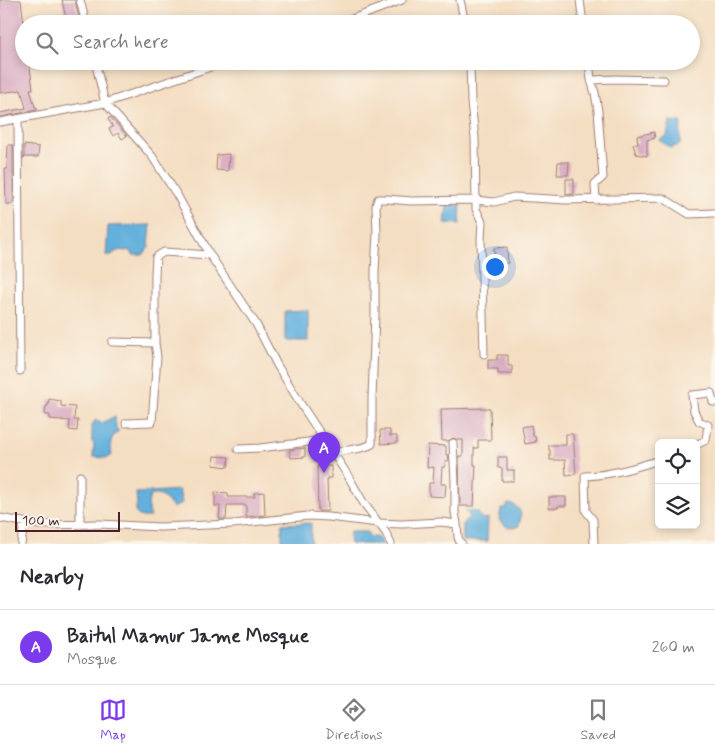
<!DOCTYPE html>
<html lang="en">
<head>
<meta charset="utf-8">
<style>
	:root { --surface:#fff; --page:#f2f2f3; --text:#2b2b33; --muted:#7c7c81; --line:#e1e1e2; --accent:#7c3aed }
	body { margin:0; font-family:Mynerve,sans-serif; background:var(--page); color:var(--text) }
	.controls { position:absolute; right:15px; bottom:15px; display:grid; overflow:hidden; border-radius:8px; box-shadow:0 2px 8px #0003 }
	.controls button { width:45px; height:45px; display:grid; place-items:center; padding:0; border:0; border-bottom:1px solid var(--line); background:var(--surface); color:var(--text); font:25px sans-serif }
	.scale { position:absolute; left:15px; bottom:12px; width:105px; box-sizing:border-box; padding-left:5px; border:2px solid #4a1f2b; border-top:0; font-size:14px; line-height:18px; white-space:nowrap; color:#4a1f2b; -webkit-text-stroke:4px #fbf7ec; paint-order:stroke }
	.you { position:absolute; left:494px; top:266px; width:18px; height:18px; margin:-12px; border:4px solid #fff; border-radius:50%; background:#1a73e8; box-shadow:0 0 0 8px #1a73e833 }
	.badge { display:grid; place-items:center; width:32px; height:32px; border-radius:50%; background:var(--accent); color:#fff; font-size:16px; font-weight:700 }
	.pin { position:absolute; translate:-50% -41px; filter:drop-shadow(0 1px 2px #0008) }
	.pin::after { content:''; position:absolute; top:26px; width:18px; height:15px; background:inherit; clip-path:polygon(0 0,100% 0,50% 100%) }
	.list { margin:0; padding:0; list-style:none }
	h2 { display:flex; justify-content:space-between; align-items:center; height:65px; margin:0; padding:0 20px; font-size:21px }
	h2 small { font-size:16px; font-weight:400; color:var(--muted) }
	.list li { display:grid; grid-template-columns:32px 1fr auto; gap:15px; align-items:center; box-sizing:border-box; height:75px; padding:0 20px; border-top:1px solid var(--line) }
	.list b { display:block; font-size:19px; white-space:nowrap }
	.list p { margin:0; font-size:16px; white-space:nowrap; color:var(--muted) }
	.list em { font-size:16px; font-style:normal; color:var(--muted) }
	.icon { flex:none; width:28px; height:28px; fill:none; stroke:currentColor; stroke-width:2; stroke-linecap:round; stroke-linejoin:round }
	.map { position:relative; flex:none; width:715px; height:544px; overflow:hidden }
	.search { position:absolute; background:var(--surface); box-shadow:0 2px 8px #0003; left:15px; right:15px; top:15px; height:55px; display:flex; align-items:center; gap:12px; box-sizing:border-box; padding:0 18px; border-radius:28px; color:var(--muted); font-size:19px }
	.sheet { height:140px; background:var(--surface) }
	nav { display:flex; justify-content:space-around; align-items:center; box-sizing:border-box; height:70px; border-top:1px solid var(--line); background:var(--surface); font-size:14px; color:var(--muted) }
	nav a { display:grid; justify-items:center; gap:2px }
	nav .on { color:var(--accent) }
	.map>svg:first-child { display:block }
</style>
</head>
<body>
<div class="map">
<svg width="715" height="544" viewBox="0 0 715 544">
	<rect width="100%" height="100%" fill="#fbf7ec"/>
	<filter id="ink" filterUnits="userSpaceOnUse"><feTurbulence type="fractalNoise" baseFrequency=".02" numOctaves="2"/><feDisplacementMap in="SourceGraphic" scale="10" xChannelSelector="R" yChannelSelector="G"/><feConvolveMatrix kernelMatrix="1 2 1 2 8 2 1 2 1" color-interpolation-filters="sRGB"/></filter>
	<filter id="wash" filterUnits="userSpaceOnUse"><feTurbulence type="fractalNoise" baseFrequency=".0096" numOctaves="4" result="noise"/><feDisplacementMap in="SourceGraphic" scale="20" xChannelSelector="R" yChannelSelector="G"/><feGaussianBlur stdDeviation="1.12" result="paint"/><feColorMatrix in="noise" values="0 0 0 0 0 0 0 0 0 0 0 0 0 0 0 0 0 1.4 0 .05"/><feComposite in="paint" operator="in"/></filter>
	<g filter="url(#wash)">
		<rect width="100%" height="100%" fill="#f4dec2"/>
		<path fill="#63b0dc" stroke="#566884" d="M670,121L681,122L680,145L670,148L659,140L667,136Z
			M447,205H461L460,224L445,223Z
			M151,225L149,247L143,255H133L130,250L125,251L120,250L113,253L112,256H106L108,226Z
			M308,310V341H285V311Z
			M115,416L116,428L119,431C109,438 110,444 112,455L108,458L93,457L94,444L92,442V426L95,420L102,423Z
			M179,490L182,503L173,508C167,500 160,492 150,496L148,503L150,517C143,517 138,518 135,511L137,504L136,493Z
			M508,504C522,505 523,516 518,527H507L499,520L501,508H506Z
			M465,511L478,512L480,517L484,519L488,518L487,541H463V523C466,519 469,520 469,514Z
			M311,523V544H282V524Z
			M350,532H367L369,536L378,538L383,544H350L349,537Z"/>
		<g id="blocks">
			<path fill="#d8abc1" d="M0,0H21L24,24V61H29L33,89H30L35,107H37V110L0,117V113L26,108L21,90L0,93Z
				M62,0H75L80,24H67Z
				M110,117L127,136L122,139L118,133L113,136L109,129L113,127L108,119Z
				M654,132L655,138L647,140V156L636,154L633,144H638L637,136Z
				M8,145H13V204H6L5,169H7Z
				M24,145L39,147L38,157H24V159Z
				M229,154L228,171L216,170L217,155Z
				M558,162H569L568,175H557Z
				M566,179H574V194L566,195Z
				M507,247L508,263L495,264L494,248Z
				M497,355H508V366H512V374H498V369H488V360H497Z
				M49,399L61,401V406L75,407L74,420H78L77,431L69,430L70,421L50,419V415H45L46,406H48Z
				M490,408L491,440H478V448H474V465H476L474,506H460L459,456H463V440H458L453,438L448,441H442L441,409Z
				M531,425L533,436H535L536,442L525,444L522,427Z
				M380,430H390V436H397V443L381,444Z
				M566,434H573L576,474L566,475L565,460H550V450H549V445H566Z
				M428,445L446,446V455H448L449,461H445V467H442L441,484H446L445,497L429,496V483H433L434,467L427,468Z
				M305,448V457L291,458L289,450Z
				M214,456L229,457L228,467L213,465Z
				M498,457H507V470H514V481H502V468H498Z
				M317,466H331V478H327L328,511H318Z
				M215,492L228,493V497H255L254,493L264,492L265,515L246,517V505H228L227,506L226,519H219L220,506H215Z
				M549,497H566V506H558V508H549Z"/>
		</g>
	</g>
	<g filter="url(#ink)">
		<use href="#blocks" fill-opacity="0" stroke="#9f7e76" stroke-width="1"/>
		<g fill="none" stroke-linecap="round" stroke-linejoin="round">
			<g stroke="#9f7e76" stroke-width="9">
				<path id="minor" d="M80,0L86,24
					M460,0L465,24
					M580,0L583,24
					M339,24L402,0
					M95,61L105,103L152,156L177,195L210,255L256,324L277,365L302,406L347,474L363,502L386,533L391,544
					M470,61L471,102L475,138L476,209L482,222L481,239L484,354
					M589,61L591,80L595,93L598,111L603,177L595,184L596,200
					M591,80L615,79L664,80
					M18,120L20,371
					M0,122L105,103L228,61
					M112,342L155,343
					M126,423L152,422L157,357L155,343V274L156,257L164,252L210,255
					M453,443L455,482V512L457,524
					M696,445L706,440L708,425L699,421L694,411L692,395L711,393L713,402H715
					M238,449L260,448L324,440
					M333,454C346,448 360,451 372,444V399L375,314V271L377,234L376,205L378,199H387L411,201L476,200L494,202L514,197L551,199L565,200L663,198L689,214L715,213
					M80,476V525
					M0,518L40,525L99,524L160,527L233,524L308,516L329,517L378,523L402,524L441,522L457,524L458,537L460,543L462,544
					M21,544L24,523
					M594,544L593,520L586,511L585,476C611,475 634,468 659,460"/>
			</g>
			<use href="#minor" stroke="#fff" stroke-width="7"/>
		</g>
	</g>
</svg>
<div class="controls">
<button><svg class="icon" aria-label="locate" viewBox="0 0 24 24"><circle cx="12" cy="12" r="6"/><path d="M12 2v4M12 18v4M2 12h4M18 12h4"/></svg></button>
<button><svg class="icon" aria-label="layers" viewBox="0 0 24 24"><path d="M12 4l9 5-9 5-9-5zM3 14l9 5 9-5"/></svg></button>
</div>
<div class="scale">100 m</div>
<div class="you"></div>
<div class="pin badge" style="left:324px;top:473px">A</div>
<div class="search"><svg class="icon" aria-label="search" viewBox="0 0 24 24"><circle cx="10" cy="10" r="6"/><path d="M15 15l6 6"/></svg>Search here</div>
</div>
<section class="sheet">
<h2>Nearby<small></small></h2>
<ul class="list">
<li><span class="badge">A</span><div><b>Baitul Mamur Jame Mosque</b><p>Mosque</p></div><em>260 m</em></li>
</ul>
</section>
<nav>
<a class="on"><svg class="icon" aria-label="map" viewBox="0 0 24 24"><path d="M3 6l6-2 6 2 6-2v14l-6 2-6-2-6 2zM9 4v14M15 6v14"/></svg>Map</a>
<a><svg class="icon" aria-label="directions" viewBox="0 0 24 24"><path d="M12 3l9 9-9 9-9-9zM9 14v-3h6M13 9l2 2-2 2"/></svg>Directions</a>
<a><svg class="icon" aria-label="saved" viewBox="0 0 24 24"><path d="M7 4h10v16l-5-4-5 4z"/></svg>Saved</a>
</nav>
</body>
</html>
